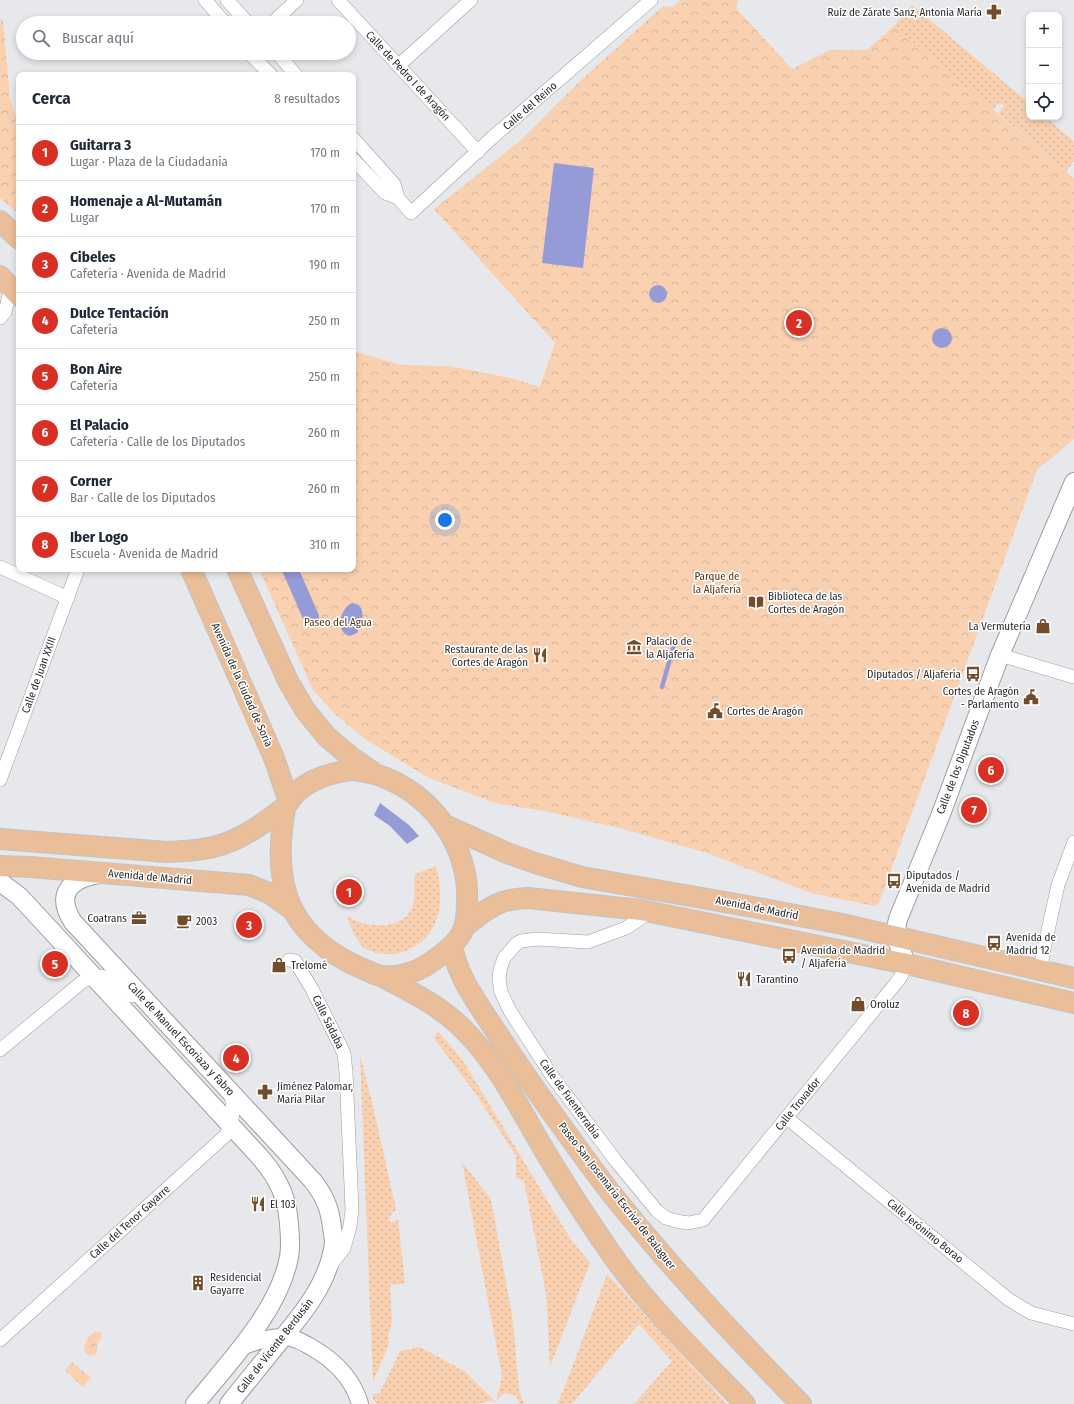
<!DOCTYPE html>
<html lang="es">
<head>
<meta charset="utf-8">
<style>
	:root { --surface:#fff; --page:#f2f2f3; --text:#1f2937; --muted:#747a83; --line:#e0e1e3; --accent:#d93025 }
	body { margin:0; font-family:"Fira Sans Condensed",sans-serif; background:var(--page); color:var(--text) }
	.controls { position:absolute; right:12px; top:12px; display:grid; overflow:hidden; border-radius:8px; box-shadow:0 2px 6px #0003 }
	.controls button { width:36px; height:36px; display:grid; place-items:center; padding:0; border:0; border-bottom:1px solid var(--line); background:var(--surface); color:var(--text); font:20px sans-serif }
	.you { position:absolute; left:445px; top:520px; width:14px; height:14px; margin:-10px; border:3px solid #fff; border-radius:50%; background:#1a73e8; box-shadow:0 0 0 6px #1a73e833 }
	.badge { display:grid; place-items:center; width:26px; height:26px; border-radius:50%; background:var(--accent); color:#fff; font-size:13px; font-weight:700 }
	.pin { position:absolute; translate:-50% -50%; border:2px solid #fff; box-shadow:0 1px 4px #0006 }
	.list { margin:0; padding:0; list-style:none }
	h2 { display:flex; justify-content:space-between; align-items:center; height:52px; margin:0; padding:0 16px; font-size:17px }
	h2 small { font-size:13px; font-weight:400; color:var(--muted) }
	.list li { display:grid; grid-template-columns:26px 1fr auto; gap:12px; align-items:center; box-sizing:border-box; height:56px; padding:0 16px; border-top:1px solid var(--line) }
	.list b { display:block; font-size:15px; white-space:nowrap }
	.list p { margin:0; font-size:13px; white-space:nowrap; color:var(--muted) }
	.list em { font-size:13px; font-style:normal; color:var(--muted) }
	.icon { flex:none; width:22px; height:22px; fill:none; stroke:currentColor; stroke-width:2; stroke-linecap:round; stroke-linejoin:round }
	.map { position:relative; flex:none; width:1074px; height:1404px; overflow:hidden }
	.search { position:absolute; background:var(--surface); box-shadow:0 2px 6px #0003; left:16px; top:16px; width:340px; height:44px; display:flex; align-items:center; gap:10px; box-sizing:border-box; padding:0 14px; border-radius:22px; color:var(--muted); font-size:15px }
	.panel { position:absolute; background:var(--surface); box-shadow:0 2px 6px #0003; left:16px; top:72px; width:340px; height:500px; border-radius:8px }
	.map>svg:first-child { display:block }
</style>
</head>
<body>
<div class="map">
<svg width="1074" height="1404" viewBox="0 0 1074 1404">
	<defs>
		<pattern id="grass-dots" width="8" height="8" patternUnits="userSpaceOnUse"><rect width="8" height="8" fill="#f9d1b1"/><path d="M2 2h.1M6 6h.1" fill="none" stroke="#d5b498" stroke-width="1.8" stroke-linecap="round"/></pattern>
		<pattern id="forest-crowns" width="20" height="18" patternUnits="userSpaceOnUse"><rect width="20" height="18" fill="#f9d1b1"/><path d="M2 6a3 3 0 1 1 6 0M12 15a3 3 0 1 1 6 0" fill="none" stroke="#d5b498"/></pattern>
	</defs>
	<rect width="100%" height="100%" fill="#e7e8eb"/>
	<path fill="url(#grass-dots)" d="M912,5L1029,103V117H1045L1074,141V161L1066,171L998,113L1004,106L1000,102L993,110L894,26Z
		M436,866C444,894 443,931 414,947C407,951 399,954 391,954C382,954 372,953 364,948C357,943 350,924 346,916C353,919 360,923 367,924C385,928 407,924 413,905C416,895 413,884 415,874Z
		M438,1031L462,1059L570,1238L590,1263L550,1367L546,1294L524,1181L516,1178V1156L475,1093L434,1038Z
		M360,1055L372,1102L396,1209L390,1216L389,1221L392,1223L398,1219L405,1284L390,1285L392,1322L388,1336L389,1344L373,1382Z
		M462,1162L491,1199L513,1321L519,1390L524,1404H520L516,1396L505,1393L498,1399L496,1403L490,1401L477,1404H377L373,1399V1394H379L400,1351L420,1347L464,1371L496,1402L502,1376Z
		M607,1274L727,1404H634L672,1361L639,1324L572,1404H557L565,1386Z"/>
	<path fill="url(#forest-crowns)" d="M680,0H739L736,8L792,69L830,50H867L894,26L1074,178V439L1037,470L879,903L875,906L811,893L707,853L619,828L549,812L495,803L429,778L365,739L336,715L313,690L259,569H353V351L402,365L448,366L511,378L540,387L555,343L434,209L520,141L580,81L663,6L673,7Z
		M0,18L3,21L10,98L19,128V214L0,198Z
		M96,1331L101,1333C103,1339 99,1339 97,1345C97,1348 98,1350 96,1354L90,1356L85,1352C83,1343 88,1335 96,1331Z
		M72,1362L91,1378L83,1387L65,1370Z"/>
	<path fill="#949bd7" d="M554,163L594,168L583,268L542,263Z
		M649 294a9 9 0 1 1 18 0a9 9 0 1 1-18 0Z
		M932 338a10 10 0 1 1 20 0a10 10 0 1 1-20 0Z
		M352,603C368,604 362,624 357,633L350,636C334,632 340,608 352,603Z
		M380,803L409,825L419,836L407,844L390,826L374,815Z"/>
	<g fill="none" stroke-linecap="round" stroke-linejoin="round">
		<path stroke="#949bd7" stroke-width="4.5" d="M662,687L675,641"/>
		<path stroke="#949bd7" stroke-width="16" d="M290,569L311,617"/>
		<g stroke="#9d9da0" stroke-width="14">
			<path id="minor" d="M205,0L225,23
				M227,0L248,23
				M338,0L478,152
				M272,23L297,0
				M249,53L271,75
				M277,53L296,75
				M398,66L471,0
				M353,138L394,184L398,198L411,213L493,137L651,0
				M353,159L385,193L398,198
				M0,318L5,312L11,287
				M0,567L68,598
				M1000,655L1074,677
				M0,780L78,569
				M650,912L626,928L588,942L537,939L521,941L517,943L504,958L500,970L499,979L501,992L510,1011L552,1076L616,1161L657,1211L666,1218L676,1221L688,1223L703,1220L892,988L900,978L907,964
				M289,960L295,961L312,989L339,1043L344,1054L346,1072L352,1209L350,1226L344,1248L331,1265
				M1041,971L1043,953L1058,885L1074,842
				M0,1050L82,982C106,968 114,982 132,996
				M787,1118L1008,1299L1031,1313L1074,1324
				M0,1340L226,1135C234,1121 235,1108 230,1092"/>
		</g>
		<g stroke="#9d9da0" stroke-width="18">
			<path id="tertiary" d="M241,1347C255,1342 268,1337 283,1337C294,1337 302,1342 311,1347C334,1360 353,1379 360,1404"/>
		</g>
		<g stroke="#9d9da0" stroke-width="20">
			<path id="secondary" d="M99,874C70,879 55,894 73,922L313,1181C325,1197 330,1208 332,1228C333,1233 334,1238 334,1243C329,1284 300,1317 275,1347C260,1366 244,1385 229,1404
				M0,882L19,896L33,911L259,1156C266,1164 273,1173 278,1183C285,1195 288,1210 289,1224C290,1235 291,1246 289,1257C279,1311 229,1362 195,1404
				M907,964C900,949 893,937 898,919L941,814L1000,655L1074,482"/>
		</g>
		<g stroke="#c3c3c4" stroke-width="22">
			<path id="primary" d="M0,221L19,239
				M0,276L19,296
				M191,569L274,758L289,802
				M237,569L288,681L305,710L327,737L351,757L373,772
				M351,770C415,774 470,835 467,900C467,909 467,920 464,928C458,943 443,954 430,963C417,972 398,978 383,976C378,976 373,973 368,971C338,959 308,939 293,910C279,883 279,850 283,822C284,817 284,811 286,806C298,783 327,773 351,770Z
				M445,825L507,853L535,863L582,877L753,907L842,924L1074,978
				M0,839L167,852C182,851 198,851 213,847C240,841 264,823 285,807
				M0,866L30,867L249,885L269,893L293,910
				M464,927C487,909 497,899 528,898L641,910L907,964L1074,1003
				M452,946C458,976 472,995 489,1021C503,1042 517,1063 531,1083C557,1120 583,1157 611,1193C670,1267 735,1337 801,1404
				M381,976C409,991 437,1004 460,1026C496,1060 518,1106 543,1148C565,1185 588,1220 612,1255C650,1309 699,1356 745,1404"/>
		</g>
		<use href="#minor" stroke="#fff" stroke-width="13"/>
		<use href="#tertiary" stroke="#fff" stroke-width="16"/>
		<use href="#secondary" stroke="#fff" stroke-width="18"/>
		<use href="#primary" stroke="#e9be98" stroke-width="20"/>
	</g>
	<defs>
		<g id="pharmacy-bare" transform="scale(1.2)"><path d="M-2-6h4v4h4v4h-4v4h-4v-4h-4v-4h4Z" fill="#734c2a" stroke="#fff" stroke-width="2.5" paint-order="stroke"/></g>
		<g id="library-bare" transform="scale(1.2)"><path d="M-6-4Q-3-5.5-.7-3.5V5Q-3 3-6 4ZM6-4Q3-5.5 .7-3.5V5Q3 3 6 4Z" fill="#734c2a" stroke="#fff" stroke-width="2.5" paint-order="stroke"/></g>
		<g id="shop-bare" transform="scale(1.2)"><path d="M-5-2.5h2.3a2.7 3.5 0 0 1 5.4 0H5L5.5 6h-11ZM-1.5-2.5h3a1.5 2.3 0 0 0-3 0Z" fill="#734c2a" stroke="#fff" stroke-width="2.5" paint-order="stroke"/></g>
		<g id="museum-bare" transform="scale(1.2)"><path d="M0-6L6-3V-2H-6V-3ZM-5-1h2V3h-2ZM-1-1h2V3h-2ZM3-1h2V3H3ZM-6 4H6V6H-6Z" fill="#734c2a" stroke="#fff" stroke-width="2.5" paint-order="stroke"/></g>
		<g id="restaurant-bare" transform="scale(1.2)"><path d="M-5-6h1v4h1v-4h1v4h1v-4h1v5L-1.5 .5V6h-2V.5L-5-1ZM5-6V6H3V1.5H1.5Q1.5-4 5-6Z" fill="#734c2a" stroke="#fff" stroke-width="2.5" paint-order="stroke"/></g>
		<g id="bus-bare" transform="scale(1.2)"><path d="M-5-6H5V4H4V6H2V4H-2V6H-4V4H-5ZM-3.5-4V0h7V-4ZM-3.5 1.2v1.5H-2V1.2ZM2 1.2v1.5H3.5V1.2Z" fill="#734c2a" stroke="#fff" stroke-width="2.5" paint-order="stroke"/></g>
		<g id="civic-bare" transform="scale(1.2)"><path d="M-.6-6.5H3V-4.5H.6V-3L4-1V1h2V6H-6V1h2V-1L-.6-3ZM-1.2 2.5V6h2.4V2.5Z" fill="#734c2a" stroke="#fff" stroke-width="2.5" paint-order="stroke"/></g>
		<g id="office-bare" transform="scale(1.2)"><path d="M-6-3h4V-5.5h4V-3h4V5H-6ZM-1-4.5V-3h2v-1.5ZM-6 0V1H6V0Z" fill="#734c2a" stroke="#fff" stroke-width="2.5" paint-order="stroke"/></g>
		<g id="cafe-bare" transform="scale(1.2)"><path d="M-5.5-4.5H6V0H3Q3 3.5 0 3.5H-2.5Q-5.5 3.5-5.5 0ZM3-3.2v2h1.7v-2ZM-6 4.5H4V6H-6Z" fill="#734c2a" stroke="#fff" stroke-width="2.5" paint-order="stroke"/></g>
		<g id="building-bare" transform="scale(1.2)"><path d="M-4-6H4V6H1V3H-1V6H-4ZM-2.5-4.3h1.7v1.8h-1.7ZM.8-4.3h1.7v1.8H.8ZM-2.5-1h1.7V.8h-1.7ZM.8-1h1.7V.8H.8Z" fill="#734c2a" stroke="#fff" stroke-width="2.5" paint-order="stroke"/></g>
	</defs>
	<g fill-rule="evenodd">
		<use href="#pharmacy-bare" x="994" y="12"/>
		<use href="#library-bare" x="756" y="602"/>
		<use href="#shop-bare" x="1043" y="626"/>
		<use href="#museum-bare" x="634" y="647"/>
		<use href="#restaurant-bare" x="540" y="655"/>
		<use href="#bus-bare" x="973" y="674"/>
		<use href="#civic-bare" x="1031" y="697"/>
		<use href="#civic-bare" x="715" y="711"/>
		<use href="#bus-bare" x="894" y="881"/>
		<use href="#office-bare" x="139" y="918"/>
		<use href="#cafe-bare" x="184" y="921"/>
		<use href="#bus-bare" x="994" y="943"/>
		<use href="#bus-bare" x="789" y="956"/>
		<use href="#shop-bare" x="279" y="965"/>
		<use href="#restaurant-bare" x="744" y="979"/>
		<use href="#shop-bare" x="858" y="1004"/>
		<use href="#pharmacy-bare" x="265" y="1092"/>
		<use href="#restaurant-bare" x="258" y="1204"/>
		<use href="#building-bare" x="198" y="1283"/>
	</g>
	<g text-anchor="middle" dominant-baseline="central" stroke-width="3" stroke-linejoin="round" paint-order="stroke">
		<g font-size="11" fill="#292a2b" stroke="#fff" text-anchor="start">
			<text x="982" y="12" text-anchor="end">Ruiz de Zárate Sanz, Antonia María</text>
			<text x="768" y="596">Biblioteca de las<tspan x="768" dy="13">Cortes de Aragón</tspan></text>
			<text x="1031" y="626" text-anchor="end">La Vermutería</text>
			<text x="646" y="641">Palacio de<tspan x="646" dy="13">la Aljafería</tspan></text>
			<text x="528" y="649" text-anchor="end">Restaurante de las<tspan x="528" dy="13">Cortes de Aragón</tspan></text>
			<text x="961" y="674" text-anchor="end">Diputados / Aljafería</text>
			<text x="1019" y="691" text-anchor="end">Cortes de Aragón<tspan x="1019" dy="13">- Parlamento</tspan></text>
			<text x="727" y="711">Cortes de Aragón</text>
			<text x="906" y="875">Diputados /<tspan x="906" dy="13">Avenida de Madrid</tspan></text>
			<text x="127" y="918" text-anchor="end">Coatrans</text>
			<text x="196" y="921">2003</text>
			<text x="1006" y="937">Avenida de<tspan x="1006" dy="13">Madrid 12</tspan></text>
			<text x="801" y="950">Avenida de Madrid<tspan x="801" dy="13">/ Aljafería</tspan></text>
			<text x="291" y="965">Trelomé</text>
			<text x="756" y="979">Tarantino</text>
			<text x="870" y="1004">Oroluz</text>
			<text x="277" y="1086">Jiménez Palomar,<tspan x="277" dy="13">María Pilar</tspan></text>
			<text x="270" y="1204">El 103</text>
			<text x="210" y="1277">Residencial<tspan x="210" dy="13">Gayarre</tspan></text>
		</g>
		<g font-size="11" fill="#292a2b" stroke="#fff">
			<text transform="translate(408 76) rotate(47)">Calle de Pedro I de Aragón</text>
			<text transform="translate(530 106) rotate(-41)">Calle del Reino</text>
			<text transform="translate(39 675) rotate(-70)">Calle de Juan XXIII</text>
			<text transform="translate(242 685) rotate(66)">Avenida de la Ciudad de Soria</text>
			<text transform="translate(958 767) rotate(-69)">Calle de los Diputados</text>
			<text transform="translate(150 877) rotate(5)">Avenida de Madrid</text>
			<text transform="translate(757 908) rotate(11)">Avenida de Madrid</text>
			<text transform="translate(328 1022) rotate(64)">Calle Sádaba</text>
			<text transform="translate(181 1039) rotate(47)">Calle de Manuel Escoriaza y Fabro</text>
			<text transform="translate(570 1099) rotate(54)">Calle de Fuenterrabía</text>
			<text transform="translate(798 1104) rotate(-51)">Calle Trovador</text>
			<text transform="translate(617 1196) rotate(52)">Paseo San Josemaría Escrivá de Balaguer</text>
			<text transform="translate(130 1222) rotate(-42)">Calle del Tenor Gayarre</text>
			<text transform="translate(925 1231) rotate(39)">Calle Jerónimo Borao</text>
			<text transform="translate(275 1346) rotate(-52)">Calle de Vicente Berdusán</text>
		</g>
		<g font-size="11" fill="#593513" stroke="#fff">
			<text x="717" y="576">Parque de<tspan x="717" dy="13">la Aljafería</tspan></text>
			<text x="338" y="622">Paseo del Agua</text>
		</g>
	</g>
</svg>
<div class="controls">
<button>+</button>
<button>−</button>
<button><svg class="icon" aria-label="locate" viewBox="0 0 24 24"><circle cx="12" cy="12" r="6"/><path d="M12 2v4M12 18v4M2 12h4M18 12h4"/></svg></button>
</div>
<div class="you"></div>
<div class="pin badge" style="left:349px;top:892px">1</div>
<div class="pin badge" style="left:799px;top:323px">2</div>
<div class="pin badge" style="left:249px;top:925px">3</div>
<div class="pin badge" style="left:236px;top:1058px">4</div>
<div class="pin badge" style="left:55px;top:964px">5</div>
<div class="pin badge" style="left:991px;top:770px">6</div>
<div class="pin badge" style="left:974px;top:810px">7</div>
<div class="pin badge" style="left:966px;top:1013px">8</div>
<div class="search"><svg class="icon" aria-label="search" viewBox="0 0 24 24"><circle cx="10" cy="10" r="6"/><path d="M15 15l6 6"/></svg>Buscar aquí</div>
<section class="panel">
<h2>Cerca<small>8 resultados</small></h2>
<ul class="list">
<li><span class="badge">1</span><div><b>Guitarra 3</b><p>Lugar · Plaza de la Ciudadanía</p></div><em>170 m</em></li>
<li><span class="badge">2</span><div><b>Homenaje a Al-Mutamán</b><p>Lugar</p></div><em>170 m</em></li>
<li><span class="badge">3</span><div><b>Cibeles</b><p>Cafetería · Avenida de Madrid</p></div><em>190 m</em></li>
<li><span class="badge">4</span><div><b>Dulce Tentación</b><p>Cafetería</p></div><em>250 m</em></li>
<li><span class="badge">5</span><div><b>Bon Aire</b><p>Cafetería</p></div><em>250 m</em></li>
<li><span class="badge">6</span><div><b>El Palacio</b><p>Cafetería · Calle de los Diputados</p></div><em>260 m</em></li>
<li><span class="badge">7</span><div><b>Corner</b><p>Bar · Calle de los Diputados</p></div><em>260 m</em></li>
<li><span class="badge">8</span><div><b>Iber Logo</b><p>Escuela · Avenida de Madrid</p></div><em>310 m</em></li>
</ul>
</section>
</div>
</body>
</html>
